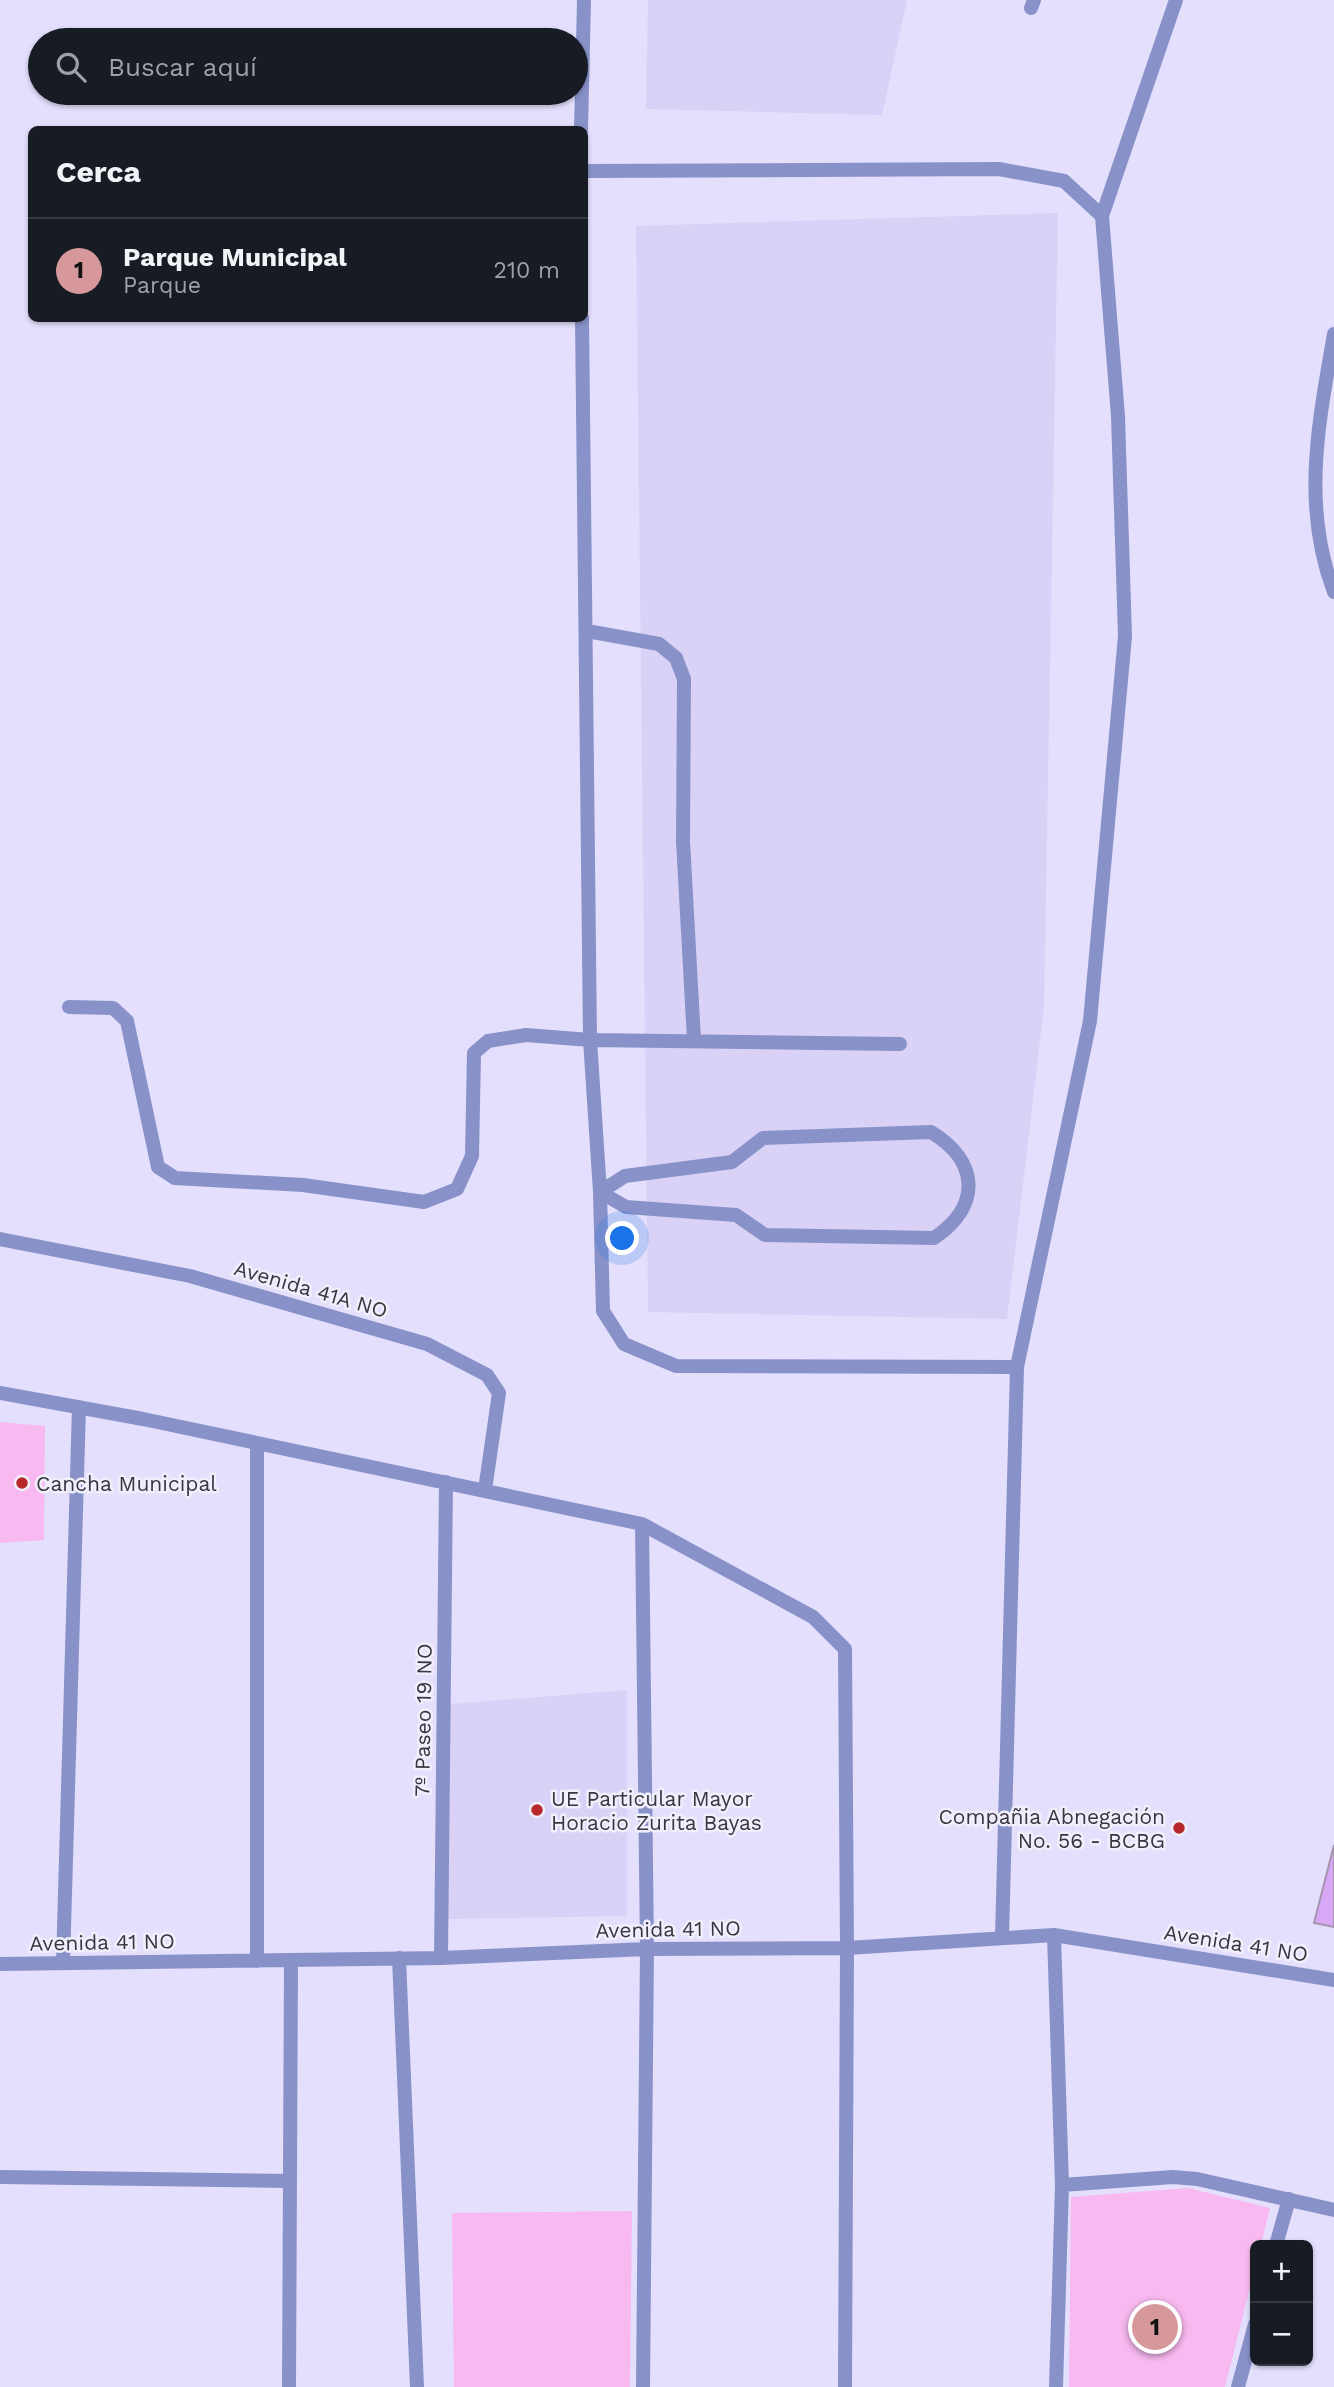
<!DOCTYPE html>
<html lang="es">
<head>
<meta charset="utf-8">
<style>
	:root { --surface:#171b24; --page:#20242c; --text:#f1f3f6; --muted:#9ea1a6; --line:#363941; --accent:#d7989b }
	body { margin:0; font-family:"Work Sans",sans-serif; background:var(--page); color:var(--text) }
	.controls { position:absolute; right:21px; bottom:21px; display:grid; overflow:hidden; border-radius:10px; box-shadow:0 2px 5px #0004 }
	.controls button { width:63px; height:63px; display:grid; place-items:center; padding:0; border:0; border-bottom:2px solid var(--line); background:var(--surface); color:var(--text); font:35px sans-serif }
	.you { position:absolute; left:623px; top:1239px; width:24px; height:24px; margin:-18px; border:5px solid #fff; border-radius:50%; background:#1a73e8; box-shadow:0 0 0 10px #1a73e833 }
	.badge { display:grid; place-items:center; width:46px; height:46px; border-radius:50%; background:var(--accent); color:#111; font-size:23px; font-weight:700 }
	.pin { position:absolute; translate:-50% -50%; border:4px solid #fff; box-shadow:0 2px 7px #0006 }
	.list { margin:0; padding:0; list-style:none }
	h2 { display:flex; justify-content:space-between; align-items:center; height:91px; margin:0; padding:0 28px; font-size:30px }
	h2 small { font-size:23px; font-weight:400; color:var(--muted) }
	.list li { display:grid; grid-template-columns:46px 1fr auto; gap:21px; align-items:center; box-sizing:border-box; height:105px; padding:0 28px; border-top:2px solid var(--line) }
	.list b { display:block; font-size:26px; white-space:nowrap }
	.list p { margin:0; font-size:23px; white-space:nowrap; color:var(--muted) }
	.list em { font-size:23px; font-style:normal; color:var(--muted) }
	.icon { flex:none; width:38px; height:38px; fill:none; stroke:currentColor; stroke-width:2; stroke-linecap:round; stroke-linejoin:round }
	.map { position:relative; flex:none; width:1334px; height:2387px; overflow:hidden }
	.search { position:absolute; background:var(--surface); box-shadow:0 2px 5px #0004; left:28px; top:28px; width:560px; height:77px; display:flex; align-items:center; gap:18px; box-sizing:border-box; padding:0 24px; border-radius:38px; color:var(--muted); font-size:26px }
	.panel { position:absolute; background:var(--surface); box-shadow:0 2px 5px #0004; left:28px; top:126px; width:560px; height:196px; border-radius:10px }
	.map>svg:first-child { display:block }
</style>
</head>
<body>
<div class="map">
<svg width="1334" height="2387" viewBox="0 0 1334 2387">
	<rect width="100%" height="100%" fill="#e4dffc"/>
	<path fill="#d9d2f6" d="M648,0H907L882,115L646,109Z
		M1058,213L1044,1007L1007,1319L648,1312L636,226Z
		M627,1690V1916L446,1919L450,1704Z"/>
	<path fill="#f8b9f0" d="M0,1422L45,1426L44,1540L0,1543Z
		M1188,2188L1270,2208L1261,2245H1255V2268L1225,2387H1069L1071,2197Z
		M632,2211L630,2387H454L452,2213Z"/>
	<path fill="#d8a7f6" stroke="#a596ae" stroke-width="2" d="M1334,1845V1927L1314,1923Z"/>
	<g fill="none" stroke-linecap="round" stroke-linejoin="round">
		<path stroke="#8892c9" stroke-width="14" d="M1031,8L1034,0
			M581,130L584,0
			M584,171L999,169L1064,181L1102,216L1118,416L1125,636L1090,1021L1017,1367L1002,1937
			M1102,216L1176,0
			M582,318L590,1040L600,1192L603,1311L624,1344L676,1366L1017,1367
			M1334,334C1319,421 1301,505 1334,592
			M587,631L659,644L676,658L684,679L683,841L694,1040
			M69,1007L113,1008L127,1021L158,1167L175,1178L303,1185L424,1202L457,1189L472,1156L474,1053L488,1041L526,1035L590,1040L900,1044
			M931,1132C979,1161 982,1206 934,1238L765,1235L736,1215L626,1207L600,1192L625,1176L732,1162L763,1138Z"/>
		<path stroke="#8892c9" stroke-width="14" d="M0,1239L190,1276L427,1344L487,1375L499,1393L485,1490
			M0,1393L143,1419L642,1524L813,1617L845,1649L847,1948L845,2387
			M257,1443V1961
			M642,1524L647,1949L643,2387
			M1054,1935L1062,2185L1056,2387
			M399,1958L417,2387
			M441,1958L446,1482
			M63,1963L79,1407
			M0,1964L441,1958L647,1949L847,1948L1054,1935L1334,1980
			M0,2177L289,2181
			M1062,2185L1173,2177L1197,2179L1334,2210
			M1276,2245L1289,2199
			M289,2387L291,1960
			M1238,2387L1255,2324"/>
	</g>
	<g fill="#b8282b" stroke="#f1effb" stroke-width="2.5">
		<circle cx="22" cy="1483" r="7"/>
		<circle cx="537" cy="1810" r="7"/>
		<circle cx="1179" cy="1828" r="7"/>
	</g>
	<g text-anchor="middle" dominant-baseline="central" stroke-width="5" stroke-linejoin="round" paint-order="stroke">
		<g font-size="21" fill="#383641" stroke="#f1effb">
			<text transform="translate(311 1289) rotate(16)">Avenida 41A NO</text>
			<text transform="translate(423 1720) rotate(-89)">7º Paseo 19 NO</text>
			<text transform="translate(668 1929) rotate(-1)">Avenida 41 NO</text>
			<text transform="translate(102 1942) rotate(-1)">Avenida 41 NO</text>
			<text transform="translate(1236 1943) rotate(9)">Avenida 41 NO</text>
		</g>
		<g font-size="21" fill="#383641" stroke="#f1effb" text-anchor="start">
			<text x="36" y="1483">Cancha Municipal</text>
			<text x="551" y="1798">UE Particular Mayor<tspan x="551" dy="24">Horacio Zurita Bayas</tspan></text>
			<text x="1165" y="1816" text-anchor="end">Compañia Abnegación<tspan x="1165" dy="24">No. 56 - BCBG</tspan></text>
		</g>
	</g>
</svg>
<div class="controls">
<button>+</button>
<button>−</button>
</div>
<div class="you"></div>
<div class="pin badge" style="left:1155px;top:2327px">1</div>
<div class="search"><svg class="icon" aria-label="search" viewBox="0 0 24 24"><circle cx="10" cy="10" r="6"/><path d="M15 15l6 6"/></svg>Buscar aquí</div>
<section class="panel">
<h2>Cerca<small></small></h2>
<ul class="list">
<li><span class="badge">1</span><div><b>Parque Municipal</b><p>Parque</p></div><em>210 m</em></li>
</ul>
</section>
</div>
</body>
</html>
